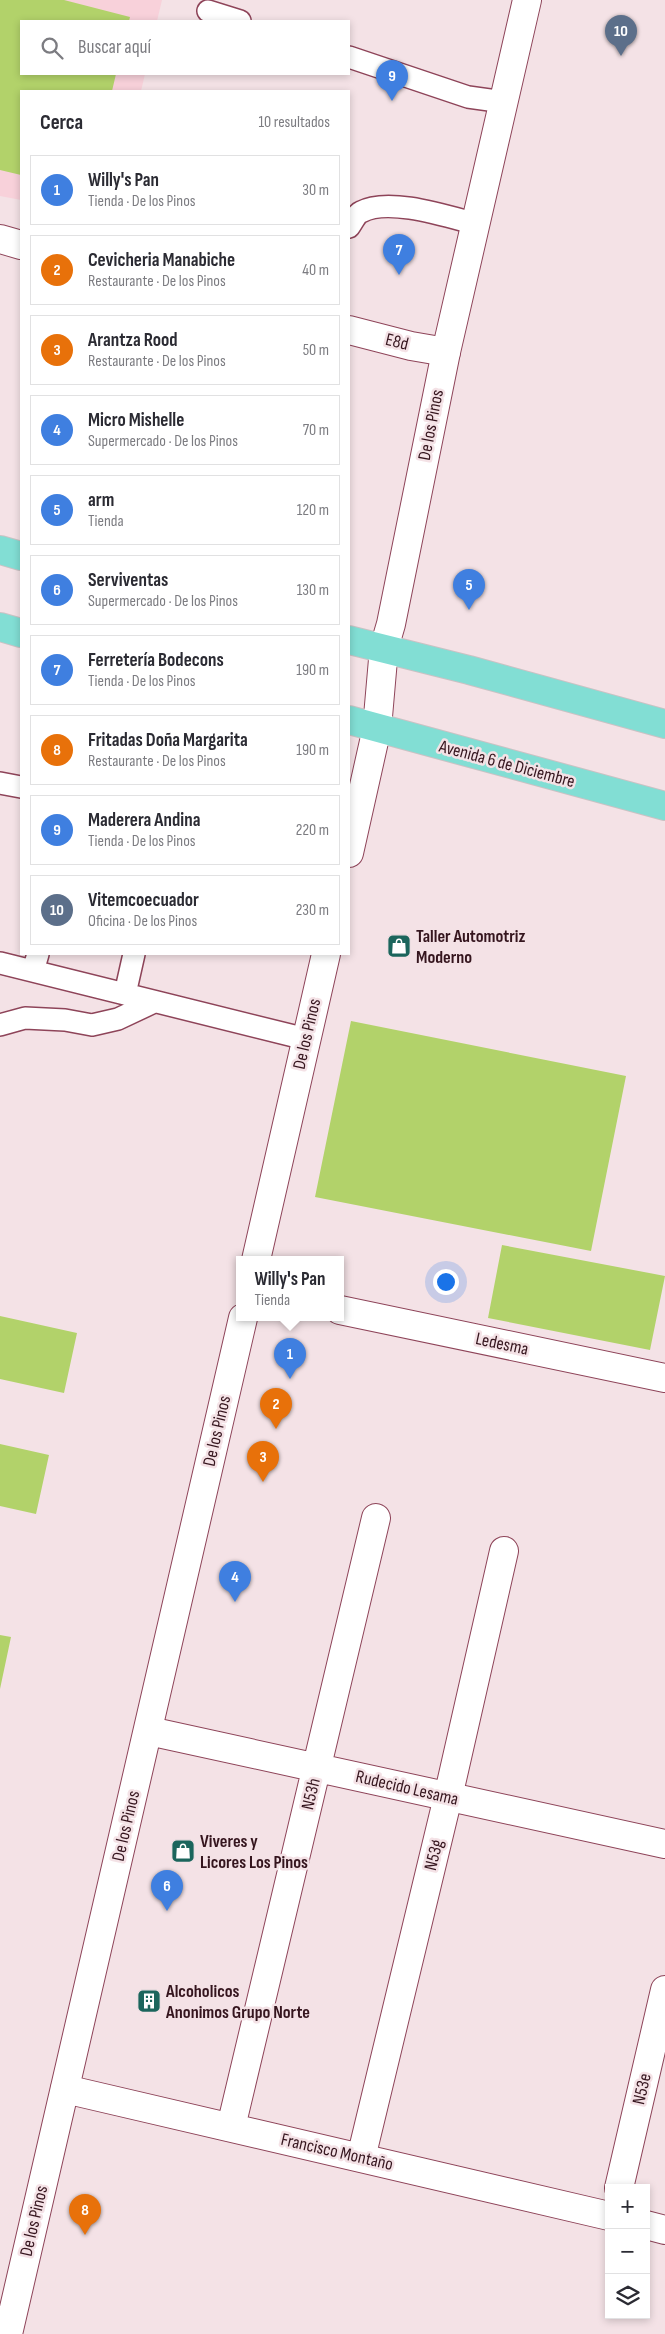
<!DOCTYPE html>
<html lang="es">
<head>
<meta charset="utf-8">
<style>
	:root { --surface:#fff; --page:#f2f2f3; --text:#2b2b33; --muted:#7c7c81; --line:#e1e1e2; --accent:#7c3aed }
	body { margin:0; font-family:"Sofia Sans Condensed",sans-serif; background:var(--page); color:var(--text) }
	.controls { position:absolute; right:15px; bottom:15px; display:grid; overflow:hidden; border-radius:0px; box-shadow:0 2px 8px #0003 }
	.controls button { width:45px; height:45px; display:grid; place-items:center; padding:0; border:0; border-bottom:1px solid var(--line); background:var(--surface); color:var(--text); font:25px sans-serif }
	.you { position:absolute; left:445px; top:1281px; width:18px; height:18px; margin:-12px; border:4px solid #fff; border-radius:50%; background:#1a73e8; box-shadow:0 0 0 8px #1a73e833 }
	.badge { display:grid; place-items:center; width:32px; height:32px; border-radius:50%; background:var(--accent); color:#fff; font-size:16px; font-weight:700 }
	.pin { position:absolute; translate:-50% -41px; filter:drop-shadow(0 1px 2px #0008) }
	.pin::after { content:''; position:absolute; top:26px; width:18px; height:15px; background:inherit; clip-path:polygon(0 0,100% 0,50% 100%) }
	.popup { position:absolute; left:236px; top:1256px; width:108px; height:65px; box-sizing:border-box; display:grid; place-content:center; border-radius:0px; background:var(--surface); filter:drop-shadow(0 1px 4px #0005); font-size:16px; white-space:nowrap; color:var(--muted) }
	.popup b { font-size:19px; color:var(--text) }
	.popup::after { content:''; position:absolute; left:50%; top:100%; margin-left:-10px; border:10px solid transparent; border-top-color:var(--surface) }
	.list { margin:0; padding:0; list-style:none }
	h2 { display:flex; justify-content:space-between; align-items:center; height:65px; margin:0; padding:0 20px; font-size:21px }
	h2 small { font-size:16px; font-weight:400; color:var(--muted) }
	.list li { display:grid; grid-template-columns:32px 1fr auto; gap:15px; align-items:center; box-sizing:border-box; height:70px; margin:0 10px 10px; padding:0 10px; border:1px solid var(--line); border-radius:0px }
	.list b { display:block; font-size:19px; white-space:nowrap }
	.list p { margin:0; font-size:16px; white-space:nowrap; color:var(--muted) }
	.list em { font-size:16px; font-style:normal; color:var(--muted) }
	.icon { flex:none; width:28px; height:28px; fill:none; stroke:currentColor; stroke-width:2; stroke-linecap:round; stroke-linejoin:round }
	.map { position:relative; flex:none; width:665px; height:2334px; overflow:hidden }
	.search { position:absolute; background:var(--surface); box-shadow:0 2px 8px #0003; left:20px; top:20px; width:330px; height:55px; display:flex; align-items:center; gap:12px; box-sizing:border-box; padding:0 18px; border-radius:0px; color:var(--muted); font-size:19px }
	.panel { position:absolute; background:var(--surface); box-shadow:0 2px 8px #0003; left:20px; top:90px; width:330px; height:865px; border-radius:0px }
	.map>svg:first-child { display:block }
</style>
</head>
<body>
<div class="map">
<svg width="665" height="2334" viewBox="0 0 665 2334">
	<rect width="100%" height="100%" fill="#f4e2e6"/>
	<path fill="#f8d1da" d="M0,0H162L157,21H21V74H145L141,91H21V200L0,196Z"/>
	<path fill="#b2d26a" d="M0,0H64L130,17L129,21H21V74H116L112,91H21V175L0,170Z
		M351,1021L626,1076L591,1251L315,1197Z
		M502,1245L665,1276L650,1350L488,1318Z
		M0,1316L77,1333L64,1393L0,1379Z
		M0,1444L49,1455L36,1514L0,1506Z
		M0,1635L11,1637L0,1689Z"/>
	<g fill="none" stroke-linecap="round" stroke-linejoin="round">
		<g stroke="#8e4459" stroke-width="24">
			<path id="service" d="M208,11L240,21
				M349,57L468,97L504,102
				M349,227C352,223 356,214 361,212C388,197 446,216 476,224
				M0,783L21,787
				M0,963L306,1039
				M33,971L38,954
				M125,994L134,954
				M0,1025L25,1018L65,1020L92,1025L118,1019L154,1002"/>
		</g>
		<g stroke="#8e4459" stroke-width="30">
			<path id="minor" d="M0,239L21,245
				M349,330L411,346L446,352
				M340,1310L665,1378
				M149,1731L665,1844
				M65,2089L609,2216
				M231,2127L376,1518
				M361,2158L448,1797L504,1551
				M619,2188L665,1990
				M646,2225L665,2230"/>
		</g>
		<g stroke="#8e4459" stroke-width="30">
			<path id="tertiary" d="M349,853L377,728L384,648L391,624L446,352L527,0
				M256,1260L326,954
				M8,2334L243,1318"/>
		</g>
		<g stroke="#cac2c4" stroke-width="30">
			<path id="primary" d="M0,550L21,556
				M0,627L21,633
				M349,640L469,670L665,724
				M349,720L665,806"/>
		</g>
		<use href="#service" stroke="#fff" stroke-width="21"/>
		<use href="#minor" stroke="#fff" stroke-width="28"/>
		<use href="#tertiary" stroke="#fff" stroke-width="28"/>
		<use href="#primary" stroke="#82ded4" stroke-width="28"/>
	</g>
	<defs>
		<g id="shop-square" transform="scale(1.25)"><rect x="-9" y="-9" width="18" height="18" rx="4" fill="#1b655c" stroke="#f4e2e6"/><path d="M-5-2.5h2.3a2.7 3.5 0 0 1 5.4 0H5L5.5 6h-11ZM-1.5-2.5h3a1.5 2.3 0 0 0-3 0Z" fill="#fff"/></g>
		<g id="building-square" transform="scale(1.25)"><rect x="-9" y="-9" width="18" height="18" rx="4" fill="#1b655c" stroke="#f4e2e6"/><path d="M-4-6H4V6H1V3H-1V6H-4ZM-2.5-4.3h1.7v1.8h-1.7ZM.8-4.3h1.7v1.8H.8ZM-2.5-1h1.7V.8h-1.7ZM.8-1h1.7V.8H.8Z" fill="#fff"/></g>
	</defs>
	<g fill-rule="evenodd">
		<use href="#shop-square" x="399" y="946"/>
		<use href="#shop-square" x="183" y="1851"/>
		<use href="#building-square" x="149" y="2001"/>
	</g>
	<g text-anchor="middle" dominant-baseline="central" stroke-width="5" stroke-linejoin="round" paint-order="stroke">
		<g font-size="18" fill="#35151e" stroke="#f4e2e6">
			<text transform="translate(397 342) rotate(14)">E8d</text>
			<text transform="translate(431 425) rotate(-79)">De los Pinos</text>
			<text transform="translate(507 764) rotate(15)">Avenida 6 de Diciembre</text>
			<text transform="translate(307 1034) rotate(-77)">De los Pinos</text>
			<text transform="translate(502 1344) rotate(12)">Ledesma</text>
			<text transform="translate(217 1431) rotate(-77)">De los Pinos</text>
			<text transform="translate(407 1788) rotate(13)">Rudecido Lesama</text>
			<text transform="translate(311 1794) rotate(-77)">N53h</text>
			<text transform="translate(126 1826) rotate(-77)">De los Pinos</text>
			<text transform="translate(434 1855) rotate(-76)">N53g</text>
			<text transform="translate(642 2089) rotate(-77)">N53e</text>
			<text transform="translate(337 2152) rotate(13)">Francisco Montaño</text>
			<text transform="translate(34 2221) rotate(-77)">De los Pinos</text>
		</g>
		<g font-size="18" font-weight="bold" fill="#35151e" stroke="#f4e2e6" text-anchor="start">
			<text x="416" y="936">Taller Automotriz<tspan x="416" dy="21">Moderno</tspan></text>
			<text x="200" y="1841">Viveres y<tspan x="200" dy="21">Licores Los Pinos</tspan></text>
			<text x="166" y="1991">Alcoholicos<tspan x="166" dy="21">Anonimos Grupo Norte</tspan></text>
		</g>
	</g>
</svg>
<div class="controls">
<button>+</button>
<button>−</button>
<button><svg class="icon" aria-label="layers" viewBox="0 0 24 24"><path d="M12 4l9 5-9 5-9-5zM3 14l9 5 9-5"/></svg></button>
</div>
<div class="you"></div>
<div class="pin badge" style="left:290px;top:1379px;background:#3f7fe0">1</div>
<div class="popup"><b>Willy's Pan</b>Tienda</div>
<div class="pin badge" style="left:276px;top:1429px;background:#e8710a">2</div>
<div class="pin badge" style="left:263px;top:1482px;background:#e8710a">3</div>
<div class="pin badge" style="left:235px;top:1602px;background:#3f7fe0">4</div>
<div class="pin badge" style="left:469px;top:610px;background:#3f7fe0">5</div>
<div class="pin badge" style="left:167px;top:1911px;background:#3f7fe0">6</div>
<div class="pin badge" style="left:399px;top:275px;background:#3f7fe0">7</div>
<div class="pin badge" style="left:85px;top:2235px;background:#e8710a">8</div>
<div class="pin badge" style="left:392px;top:101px;background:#3f7fe0">9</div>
<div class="pin badge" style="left:621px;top:56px;background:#5c6f8a">10</div>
<div class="search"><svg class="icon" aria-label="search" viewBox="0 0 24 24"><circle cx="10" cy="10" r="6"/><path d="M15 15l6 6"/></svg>Buscar aquí</div>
<section class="panel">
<h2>Cerca<small>10 resultados</small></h2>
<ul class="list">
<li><span class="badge" style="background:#3f7fe0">1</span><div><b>Willy's Pan</b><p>Tienda · De los Pinos</p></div><em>30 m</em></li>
<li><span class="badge" style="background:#e8710a">2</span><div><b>Cevicheria Manabiche</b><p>Restaurante · De los Pinos</p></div><em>40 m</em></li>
<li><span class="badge" style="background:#e8710a">3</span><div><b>Arantza Rood</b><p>Restaurante · De los Pinos</p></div><em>50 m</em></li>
<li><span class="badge" style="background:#3f7fe0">4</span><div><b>Micro Mishelle</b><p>Supermercado · De los Pinos</p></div><em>70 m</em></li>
<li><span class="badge" style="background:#3f7fe0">5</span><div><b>arm</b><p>Tienda</p></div><em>120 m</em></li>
<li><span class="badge" style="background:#3f7fe0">6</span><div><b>Serviventas</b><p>Supermercado · De los Pinos</p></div><em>130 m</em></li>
<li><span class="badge" style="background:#3f7fe0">7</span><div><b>Ferretería Bodecons</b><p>Tienda · De los Pinos</p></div><em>190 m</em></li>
<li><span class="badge" style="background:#e8710a">8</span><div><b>Fritadas Doña Margarita</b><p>Restaurante · De los Pinos</p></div><em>190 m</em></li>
<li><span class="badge" style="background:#3f7fe0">9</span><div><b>Maderera Andina</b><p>Tienda · De los Pinos</p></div><em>220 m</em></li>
<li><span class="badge" style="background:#5c6f8a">10</span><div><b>Vitemcoecuador</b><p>Oficina · De los Pinos</p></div><em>230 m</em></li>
</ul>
</section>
</div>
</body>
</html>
